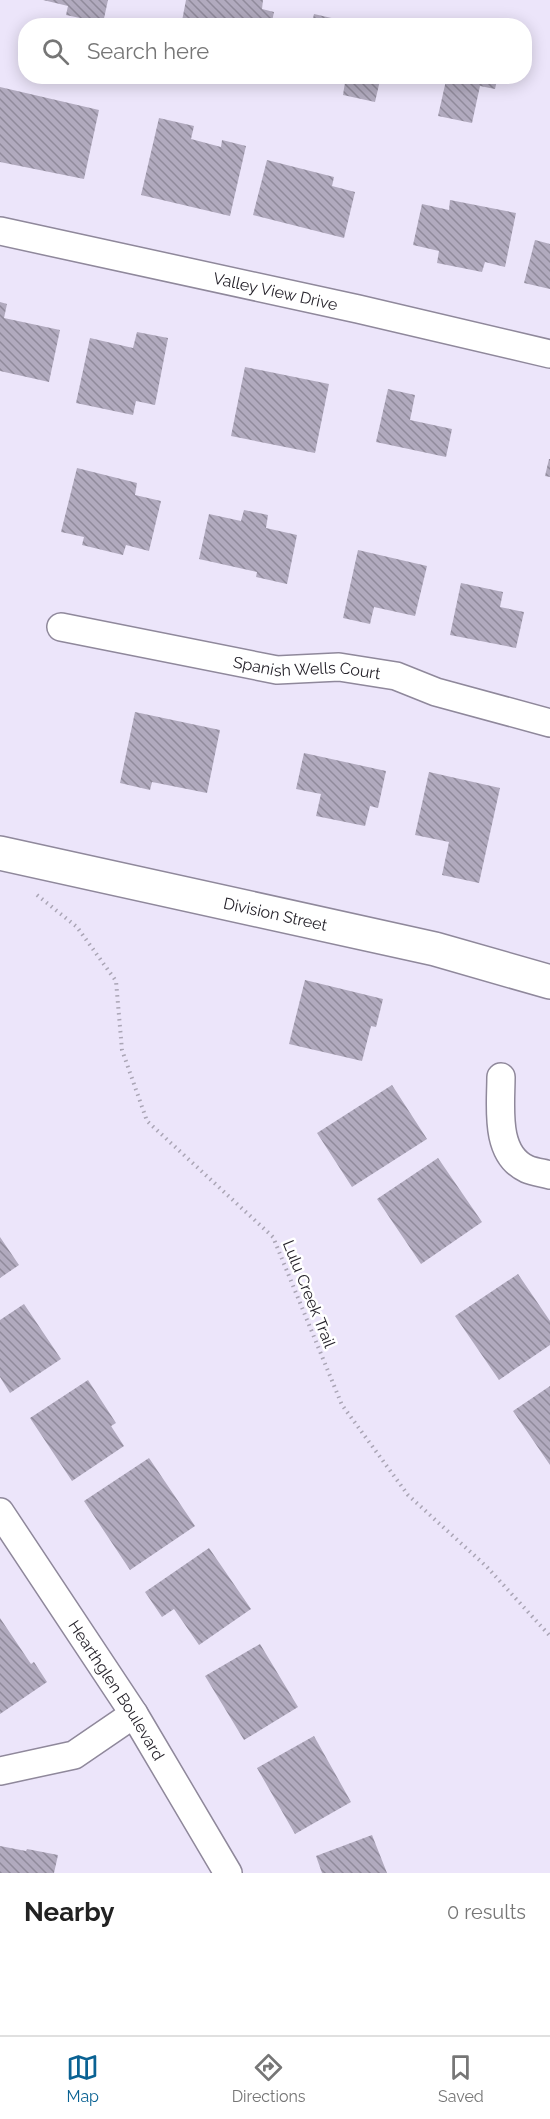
<!DOCTYPE html>
<html lang="en">
<head>
<meta charset="utf-8">
<style>
	:root { --surface:#fff; --page:#f6f6f6; --text:#222; --muted:#767676; --line:#e0e0e0; --accent:#0a6293 }
	body { margin:0; font-family:Raleway,sans-serif; background:var(--page); color:var(--text) }
	.list { margin:0; padding:0; list-style:none }
	h2 { display:flex; justify-content:space-between; align-items:center; height:78px; margin:0; padding:0 24px; font-size:26px }
	h2 small { font-size:20px; font-weight:400; color:var(--muted) }
	.icon { flex:none; width:33px; height:33px; fill:none; stroke:currentColor; stroke-width:2; stroke-linecap:round; stroke-linejoin:round }
	.map { position:relative; flex:none; width:550px; height:1873px; overflow:hidden }
	.search { position:absolute; background:var(--surface); box-shadow:0 3px 15px #0003; left:18px; right:18px; top:18px; height:66px; display:flex; align-items:center; gap:15px; box-sizing:border-box; padding:0 21px; border-radius:24px; color:var(--muted); font-size:22px }
	.sheet { height:162px; background:var(--surface) }
	nav { display:flex; justify-content:space-around; align-items:center; box-sizing:border-box; height:84px; border-top:2px solid var(--line); background:var(--surface); font-size:16px; color:var(--muted) }
	nav a { display:grid; justify-items:center; gap:3px }
	nav .on { color:var(--accent) }
	.map>svg:first-child { display:block }
</style>
</head>
<body>
<div class="map">
<svg width="550" height="1873" viewBox="0 0 550 1873">
	<defs>
		<pattern id="building-back-hatch" width="6" height="6" patternUnits="userSpaceOnUse" patternTransform="scale(1.5)"><rect width="6" height="6" fill="#b1aabe"/><path d="M-1 5l2 2M0 0l6 6M5-1l2 2" fill="none" stroke="#908a9b"/></pattern>
	</defs>
	<rect width="100%" height="100%" fill="#ece5fa"/>
	<path fill="url(#building-back-hatch)" d="M43,0H108L103,23L66,15L68,6Z
		M186,0H263L262,9L274,12L271,26H181Z
		M314,14L362,25V26H298L299,21L312,23Z
		M346,76H381L375,102L343,95Z
		M447,76H498L495,89L480,86L472,123L438,116Z
		M0,87L99,110L84,179L0,162Z
		M159,118L194,126L191,139L221,147L222,140L246,146L230,216L141,195Z
		M267,160L334,177L332,186L355,192L344,238L253,215Z
		M450,200L516,213L505,267L485,262L482,272L437,263L439,251L413,245L422,204L449,210Z
		M535,240L550,244V289L524,283Z
		M0,302L7,304L4,318L60,330L49,382L0,371Z
		M137,332L168,338L155,405L136,401L133,415L76,403L90,338L133,348Z
		M245,367L329,384L315,453L231,436Z
		M388,389L415,395L410,420L452,429L446,457L376,442Z
		M549,459H550V477L545,476Z
		M77,468L137,483L135,495L161,501L149,551L126,545L123,555L82,545L84,537L61,532Z
		M244,510L268,515L266,528L297,535L287,584L256,577L257,572L199,559L209,514L241,521Z
		M358,550L427,566L415,616L374,607L370,624L343,618Z
		M461,583L503,592L500,607L524,612L516,648L450,635Z
		M135,712L220,730L207,793L152,782L150,790L120,783Z
		M304,753L386,771L378,808L370,806L365,826L316,816L321,794L296,789Z
		M429,772L500,788L479,883L442,875L449,842L415,835Z
		M305,980L383,999L376,1027L371,1026L362,1061L289,1044Z
		M392,1085L427,1139L352,1187L317,1133Z
		M438,1158L482,1222L421,1264L377,1199Z
		M0,1237L19,1265L0,1278Z
		M518,1274L550,1321V1345L499,1380L455,1316Z
		M24,1304L61,1359L10,1393L0,1377V1320Z
		M88,1380L116,1423L111,1426L124,1446L72,1481L30,1418Z
		M550,1386V1465L513,1411Z
		M149,1458L195,1526L130,1570L84,1501Z
		M209,1548L251,1609L199,1645L174,1609L162,1617L145,1592Z
		M0,1618L31,1664L34,1662L47,1682L0,1714Z
		M260,1644L298,1707L244,1740L205,1676Z
		M314,1736L351,1802L295,1834L257,1768Z
		M372,1835L387,1873H322L316,1856Z
		M0,1846L26,1851L27,1849L58,1855L54,1873H0Z"/>
	<g fill="none" stroke-linecap="round" stroke-linejoin="round">
		<g stroke="#8f889b" stroke-width="30">
			<g id="minor">
				<path id="s1" d="M0,231L358,309L550,354"/>
				<path id="s2" d="M61,627L277,670L339,667L396,676L436,692L550,723"/>
				<path d="M501,1077C501,1106 494,1154 527,1169C534,1172 543,1173 550,1175"/>
				<path id="s3" d="M0,1512L134,1714L228,1873"/>
				<path d="M0,1771L74,1755L134,1714"/>
			</g>
		</g>
		<g stroke="#8f889b" stroke-width="36">
			<g id="tertiary">
				<path id="s4" d="M0,853L435,949L550,982"/>
			</g>
		</g>
		<path stroke="#aaa5b5" stroke-width="4" stroke-dasharray="1.5 4.5" stroke-linecap="butt" d="M37,895L77,927L116,981L122,1050L147,1121L273,1237L342,1405L408,1495L487,1567L550,1636"/>
		<use href="#minor" stroke="#fff" stroke-width="27"/>
		<use href="#tertiary" stroke="#fff" stroke-width="33"/>
	</g>
	<g text-anchor="middle" dominant-baseline="central" stroke-width="5" stroke-linejoin="round" paint-order="stroke">
		<g font-size="16" fill="#26232b" stroke="#fff">
			<text stroke="none"><textPath href="#s1" startOffset="282">Valley View Drive</textPath></text>
			<text stroke="none"><textPath href="#s2" startOffset="250">Spanish Wells Court</textPath></text>
			<text stroke="none"><textPath href="#s4" startOffset="282">Division Street</textPath></text>
			<text transform="translate(309 1294) rotate(68)">Lulu Creek Trail</text>
			<text stroke="none"><textPath href="#s3" startOffset="213">Hearthglen Boulevard</textPath></text>
		</g>
	</g>
</svg>
<div class="search"><svg class="icon" aria-label="search" viewBox="0 0 24 24"><circle cx="10" cy="10" r="6"/><path d="M15 15l6 6"/></svg>Search here</div>
</div>
<section class="sheet">
<h2>Nearby<small>0 results</small></h2>
<ul class="list">
</ul>
</section>
<nav>
<a class="on"><svg class="icon" aria-label="map" viewBox="0 0 24 24"><path d="M3 6l6-2 6 2 6-2v14l-6 2-6-2-6 2zM9 4v14M15 6v14"/></svg>Map</a>
<a><svg class="icon" aria-label="directions" viewBox="0 0 24 24"><path d="M12 3l9 9-9 9-9-9zM9 14v-3h6M13 9l2 2-2 2"/></svg>Directions</a>
<a><svg class="icon" aria-label="saved" viewBox="0 0 24 24"><path d="M7 4h10v16l-5-4-5 4z"/></svg>Saved</a>
</nav>
</body>
</html>
